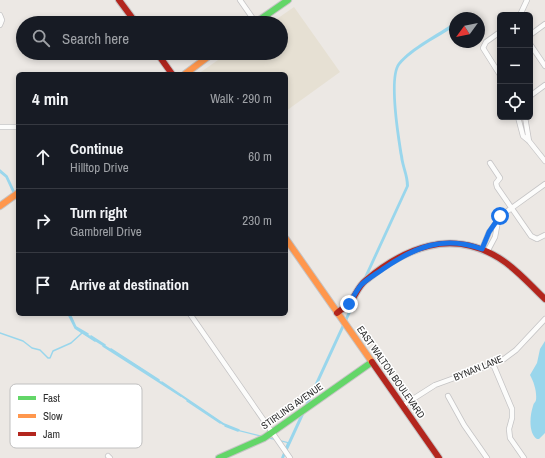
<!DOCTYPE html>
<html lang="en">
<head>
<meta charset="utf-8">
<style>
	:root { --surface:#171b24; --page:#242831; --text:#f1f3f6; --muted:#9ea1a6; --line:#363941 }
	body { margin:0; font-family:"Archivo Narrow",sans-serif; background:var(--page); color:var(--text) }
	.controls { position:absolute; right:12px; top:12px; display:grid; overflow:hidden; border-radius:6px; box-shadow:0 2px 6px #0003 }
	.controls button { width:36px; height:36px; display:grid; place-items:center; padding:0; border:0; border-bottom:1px solid var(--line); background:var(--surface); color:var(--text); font:20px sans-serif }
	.compass { position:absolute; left:449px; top:12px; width:36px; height:36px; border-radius:50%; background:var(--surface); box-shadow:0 2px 6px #0003; rotate:237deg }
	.stop { position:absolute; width:12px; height:12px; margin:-9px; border:3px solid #1a73e8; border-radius:50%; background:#fff }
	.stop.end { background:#1a73e8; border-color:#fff; box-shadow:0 1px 4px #0008 }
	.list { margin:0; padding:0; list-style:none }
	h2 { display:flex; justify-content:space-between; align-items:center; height:52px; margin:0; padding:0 16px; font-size:17px }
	h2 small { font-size:13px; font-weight:400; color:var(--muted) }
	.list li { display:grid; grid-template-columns:26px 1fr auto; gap:12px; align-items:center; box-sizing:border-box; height:64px; padding:0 16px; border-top:1px solid var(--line) }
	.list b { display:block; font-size:15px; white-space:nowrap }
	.list p { margin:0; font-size:13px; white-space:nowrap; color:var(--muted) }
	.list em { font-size:13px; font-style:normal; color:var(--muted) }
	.icon { flex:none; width:22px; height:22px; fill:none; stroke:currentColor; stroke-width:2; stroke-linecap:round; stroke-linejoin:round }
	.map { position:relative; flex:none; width:545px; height:458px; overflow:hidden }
	.search { position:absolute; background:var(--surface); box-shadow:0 2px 6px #0003; left:16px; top:16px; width:272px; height:44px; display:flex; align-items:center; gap:10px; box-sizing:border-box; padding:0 14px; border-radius:22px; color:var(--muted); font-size:15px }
	.panel { position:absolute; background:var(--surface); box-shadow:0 2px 6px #0003; left:16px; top:72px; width:272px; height:244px; border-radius:6px }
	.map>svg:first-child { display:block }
</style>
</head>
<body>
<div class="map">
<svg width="545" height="458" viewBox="0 0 545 458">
	<rect width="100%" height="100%" fill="#ece8e4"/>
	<path fill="#e6e0d3" d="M294,7L340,72L286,111V74H198L228,53H281V23H271Z"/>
	<path fill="#99d6ec" d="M455,22V26C439,37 412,50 400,65C390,78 400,138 403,156C404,166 409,176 409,186L284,458H281L287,443L238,431L223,425L137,367L80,332L75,328L68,314H70L76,327L81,330L138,366L224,424L239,430L288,442L406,186C406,175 401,166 400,156C397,136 387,77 398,63C411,47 438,34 455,22Z
		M545,341V433L539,439H537C528,433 530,415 533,406C534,402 535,403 536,400C537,392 534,382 530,375L537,363L540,349Z"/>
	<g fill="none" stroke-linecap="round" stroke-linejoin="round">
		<path stroke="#99d6ec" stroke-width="1.5" d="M0,170L7,176L14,191
			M0,172L6,177L13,192
			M68,314L75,328L95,341
			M70,314L76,327L88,334
			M0,333L23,341L32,348L40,350L48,358H50L53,351L71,343L82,333
			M91,336L105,345
			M103,346L181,396
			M111,349L159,380
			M162,382L224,424L239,430
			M187,401L220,423
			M225,426L238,431"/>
		<g stroke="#c5c4c5" stroke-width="6">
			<path id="street" d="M240,0L256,23
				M0,15L2,20L0,25
				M520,15L527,0
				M500,32L486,42L483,48L500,75
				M530,35L545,24
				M530,44L545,66
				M530,96L545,85
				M518,117L523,136L529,141L545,161
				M525,117L529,141
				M0,127H18
				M490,163L500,178L496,183L497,187L531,236L537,239L545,235
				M482,249L489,232L502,215L545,184
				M487,252L495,237L498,221
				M190,314L290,458
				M493,364L512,409V418L509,429L510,438L524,458
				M448,396L464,425L487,458
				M402,406L435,385L493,364L504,359L516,350L545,319
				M108,456L110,458"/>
		</g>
		<g stroke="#c5c4c5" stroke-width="8">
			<path id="fast" d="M255,23L288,0
				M219,458L264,438L372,362"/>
		</g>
		<g stroke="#c5c4c5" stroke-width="8">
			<path id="slow" d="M185,74L213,53
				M0,206L18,193
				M286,239L372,362"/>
		</g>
		<g stroke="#c5c4c5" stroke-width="8">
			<path id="jam" d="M119,0L136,23
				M157,53L172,74
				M337,313C342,309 347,306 351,301C356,294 359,286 365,281C405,247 452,229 499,258C517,269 530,285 545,299
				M372,362L439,458"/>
		</g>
		<use href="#street" stroke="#fcfcfb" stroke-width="4.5"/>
		<use href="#fast" stroke="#63d668" stroke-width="6"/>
		<use href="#slow" stroke="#ff974d" stroke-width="6"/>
		<use href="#jam" stroke="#b3261e" stroke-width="6"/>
	</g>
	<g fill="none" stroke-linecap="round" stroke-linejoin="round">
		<path stroke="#1a73e8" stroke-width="5" d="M349,304C353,298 356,291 361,285C367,279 376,274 383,269C415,247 443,235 482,249L489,232L500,216"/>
	</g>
	<g text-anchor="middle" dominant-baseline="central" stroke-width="3" stroke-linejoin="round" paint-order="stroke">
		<g font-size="10" fill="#2e2e2e" stroke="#fff">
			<text transform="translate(478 368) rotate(-22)">BYNAN LANE</text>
			<text transform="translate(391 372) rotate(55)">EAST WALTON BOULEVARD</text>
			<text transform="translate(292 406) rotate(-35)">STIRLING AVENUE</text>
		</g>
	</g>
	<rect x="10" y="384" width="132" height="64" rx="6" fill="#fff" stroke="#c0c0c0" stroke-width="1"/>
	<rect x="18" y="396" width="18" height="4" fill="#63d668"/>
	<rect x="18" y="414" width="18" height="4" fill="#ff974d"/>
	<rect x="18" y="432" width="18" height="4" fill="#b3261e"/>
	<g font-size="11" fill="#2e2e2e">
		<text x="43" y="402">Fast</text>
		<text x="43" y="420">Slow</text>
		<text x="43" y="438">Jam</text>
	</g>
</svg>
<div class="controls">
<button>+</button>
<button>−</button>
<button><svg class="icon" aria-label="locate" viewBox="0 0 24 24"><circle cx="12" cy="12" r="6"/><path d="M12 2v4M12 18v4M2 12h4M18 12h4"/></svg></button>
</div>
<svg class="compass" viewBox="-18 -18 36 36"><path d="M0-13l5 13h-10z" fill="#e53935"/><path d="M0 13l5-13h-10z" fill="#9ea1a6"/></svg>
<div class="stop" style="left:500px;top:216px"></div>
<div class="stop end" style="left:349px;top:304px"></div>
<div class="search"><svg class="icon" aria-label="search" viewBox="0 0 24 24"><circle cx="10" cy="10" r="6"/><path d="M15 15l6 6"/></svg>Search here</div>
<section class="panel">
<h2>4 min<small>Walk · 290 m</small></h2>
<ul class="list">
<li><svg class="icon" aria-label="ahead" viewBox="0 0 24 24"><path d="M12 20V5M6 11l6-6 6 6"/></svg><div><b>Continue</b><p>Hilltop Drive</p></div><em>60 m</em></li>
<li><svg class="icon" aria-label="right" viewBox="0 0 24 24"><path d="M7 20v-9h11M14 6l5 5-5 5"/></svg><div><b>Turn right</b><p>Gambrell Drive</p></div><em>230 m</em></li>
<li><svg class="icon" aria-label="arrive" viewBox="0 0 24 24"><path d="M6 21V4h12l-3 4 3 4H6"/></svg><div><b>Arrive at destination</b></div></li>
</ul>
</section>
</div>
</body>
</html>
